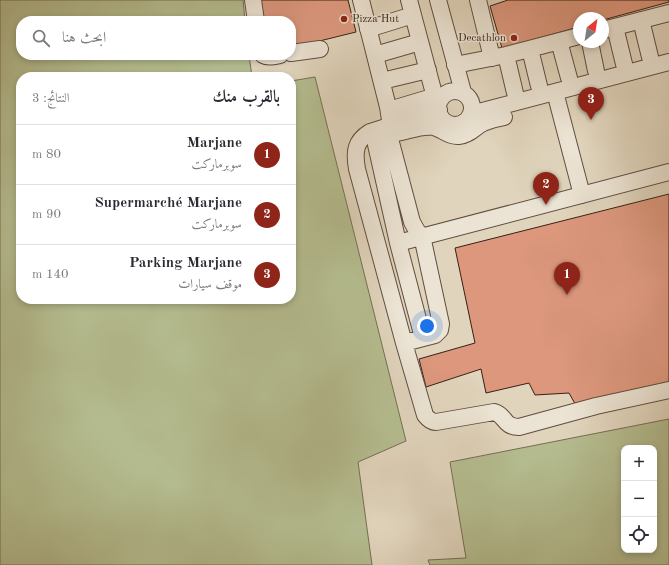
<!DOCTYPE html>
<html lang="ar">
<head>
<meta charset="utf-8">
<style>
	:root { --surface:#fff; --page:#f7f7f7; --text:#2b2b33; --muted:#7c7c81; --line:#e1e1e2; --accent:#8f2418 }
	body { margin:0; font-family:"Old Standard TT",Amiri,serif; background:var(--page); color:var(--text); direction:rtl }
	.controls { position:absolute; right:12px; bottom:12px; display:grid; overflow:hidden; border-radius:8px; box-shadow:0 2px 6px #0003 }
	.controls button { width:36px; height:36px; display:grid; place-items:center; padding:0; border:0; border-bottom:1px solid var(--line); background:var(--surface); color:var(--text); font:20px sans-serif }
	.compass { position:absolute; left:573px; top:12px; width:36px; height:36px; border-radius:50%; background:var(--surface); box-shadow:0 2px 6px #0003; rotate:30deg }
	.you { position:absolute; left:427px; top:326px; width:14px; height:14px; margin:-10px; border:3px solid #fff; border-radius:50%; background:#1a73e8; box-shadow:0 0 0 6px #1a73e833 }
	.badge { display:grid; place-items:center; width:26px; height:26px; border-radius:50%; background:var(--accent); color:#fff; font-size:13px; font-weight:700 }
	.pin { position:absolute; translate:-50% -33px; filter:drop-shadow(0 1px 2px #0008) }
	.pin::after { content:''; position:absolute; top:21px; width:14px; height:12px; background:inherit; clip-path:polygon(0 0,100% 0,50% 100%) }
	.list { margin:0; padding:0; list-style:none }
	h2 { display:flex; justify-content:space-between; align-items:center; height:52px; margin:0; padding:0 16px; font-size:17px }
	h2 small { font-size:13px; font-weight:400; color:var(--muted) }
	.list li { display:grid; grid-template-columns:26px 1fr auto; gap:12px; align-items:center; box-sizing:border-box; height:60px; padding:0 16px; border-top:1px solid var(--line) }
	.list b { display:block; font-size:15px; white-space:nowrap }
	.list p { margin:0; font-size:13px; white-space:nowrap; color:var(--muted) }
	.list em { font-size:13px; font-style:normal; color:var(--muted) }
	.icon { flex:none; width:22px; height:22px; fill:none; stroke:currentColor; stroke-width:2; stroke-linecap:round; stroke-linejoin:round }
	.map { position:relative; flex:none; width:669px; height:565px; overflow:hidden; direction:ltr }
	.search { position:absolute; background:var(--surface); box-shadow:0 2px 6px #0003; left:16px; top:16px; width:280px; height:44px; display:flex; align-items:center; gap:10px; box-sizing:border-box; padding:0 14px; border-radius:16px; color:var(--muted); font-size:15px }
	.panel { position:absolute; background:var(--surface); box-shadow:0 2px 6px #0003; left:16px; top:72px; width:280px; height:232px; border-radius:16px; direction:rtl }
	.map>svg:first-child { display:block }
</style>
</head>
<body>
<div class="map">
<svg width="669" height="565" viewBox="0 0 669 565">
	<rect width="100%" height="100%" fill="#e0d4bc"/>
	<filter id="stains"><feTurbulence type="fractalNoise" baseFrequency=".005" numOctaves="4"/><feColorMatrix values="0 0 0 0 .2 0 0 0 0 .09 0 0 0 0 .02 0 0 0 .5 -.17"/></filter>
	<radialGradient id="worn" r=".72"><stop offset=".6" stop-color="#630" stop-opacity="0"/><stop offset="1" stop-color="#630" stop-opacity=".3"/></radialGradient>
	<path fill="#b4bc8f" stroke="#766e52" fill-rule="evenodd" d="M0,0H243L245,21H21V55H249L252,77H21V299H291V81L315,77L406,441L358,462L372,565H0Z
		M669,419V565H430L428,560L466,558L450,462ZM624,448H654V550H624Z"/>
	<path fill="#dc977d" stroke="#372015" d="M261,0H348L356,32L291,48V21H264Z
		M508,0H669V2L603,20V18H579V27L502,48L490,6Z
		M669,194V384L578,409L569,393L535,395L529,383L486,393L481,369L426,387L419,359L475,343L455,248Z"/>
	<g fill="none" stroke-linecap="round" stroke-linejoin="round">
		<g stroke="#614d3f" stroke-width="18">
			<path id="minor" d="M253,0L256,21
				M361,0L388,107L390,120L389,130V135L412,222L417,231L422,236L441,324L440,330L435,335L404,343
				M438,0L463,92
				M478,0L492,58
				M641,20L650,57
				M615,27L624,64
				M368,29L413,15
				M603,30L669,13
				M559,41L569,78
				M590,42L596,71
				M530,49L539,86
				M291,53L320,49
				M263,55C268,58 275,56 280,55
				M375,55L420,42
				M506,55L515,93
				M455,65L506,55L579,36
				M382,81L428,70
				M438 108a17 17 0 1 1 34 0a17 17 0 1 1-34 0Z
				M555,92L582,195
				M389,110L429,98C432,96 433,94 433,90L409,0
				M439,110L370,132C355,141 354,152 357,169L404,343L425,415C428,419 431,422 436,422L494,412C506,415 503,427 519,427L596,406L669,390
				M471,114L669,62
				M397,133C408,131 422,125 433,127C443,129 448,137 459,136C470,135 475,127 483,123C490,120 497,118 504,117
				M375,140L398,243L423,338
				M398,243L669,172"/>
		</g>
		<use href="#minor" stroke="#ebe3d3" stroke-width="16"/>
	</g>
	<g fill="#8f2418" stroke="#ebe3d3" stroke-width="1.5">
		<circle cx="344" cy="19" r="4"/>
		<circle cx="514" cy="38" r="4"/>
	</g>
	<g text-anchor="middle" dominant-baseline="central" stroke-width="3" stroke-linejoin="round" paint-order="stroke">
		<g font-size="11" fill="#372015" stroke="#ebe3d3" text-anchor="start">
			<text x="352" y="19">Pizza Hut</text>
			<text x="506" y="38" text-anchor="end">Decathlon</text>
		</g>
	</g>
	<rect width="100%" height="100%" filter="url(#stains)"/>
	<rect width="100%" height="100%" fill="url(#worn)"/>
</svg>
<div class="controls">
<button>+</button>
<button>−</button>
<button><svg class="icon" aria-label="locate" viewBox="0 0 24 24"><circle cx="12" cy="12" r="6"/><path d="M12 2v4M12 18v4M2 12h4M18 12h4"/></svg></button>
</div>
<svg class="compass" viewBox="-18 -18 36 36"><path d="M0-13l5 13h-10z" fill="#e53935"/><path d="M0 13l5-13h-10z" fill="#7c7c81"/></svg>
<div class="you"></div>
<div class="pin badge" style="left:567px;top:295px">1</div>
<div class="pin badge" style="left:546px;top:205px">2</div>
<div class="pin badge" style="left:591px;top:120px">3</div>
<div class="search"><svg class="icon" aria-label="search" viewBox="0 0 24 24"><circle cx="10" cy="10" r="6"/><path d="M15 15l6 6"/></svg>ابحث هنا</div>
<section class="panel">
<h2>بالقرب منك<small>النتائج: 3</small></h2>
<ul class="list">
<li><span class="badge">1</span><div><b>Marjane</b><p>سوبرماركت</p></div><em>80 m</em></li>
<li><span class="badge">2</span><div><b>Supermarché Marjane</b><p>سوبرماركت</p></div><em>90 m</em></li>
<li><span class="badge">3</span><div><b>Parking Marjane</b><p>موقف سيارات</p></div><em>140 m</em></li>
</ul>
</section>
</div>
</body>
</html>
